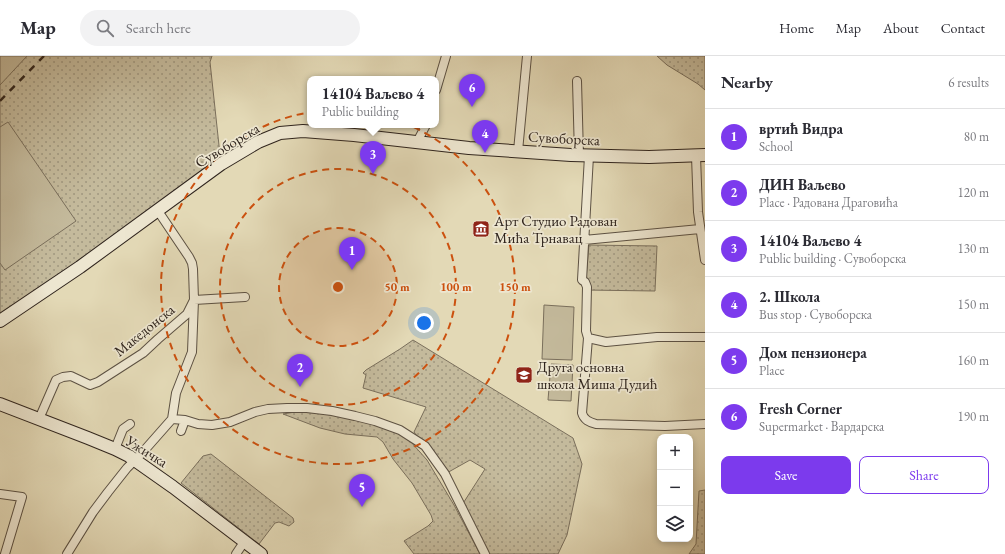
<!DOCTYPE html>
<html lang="en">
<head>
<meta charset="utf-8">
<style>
	:root { --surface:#fff; --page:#f2f2f3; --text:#2b2b33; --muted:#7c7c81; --line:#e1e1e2; --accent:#7c3aed }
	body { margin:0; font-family:"EB Garamond",serif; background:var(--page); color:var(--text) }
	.controls { position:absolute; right:12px; bottom:12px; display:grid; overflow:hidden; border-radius:8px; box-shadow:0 2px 6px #0003 }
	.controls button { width:36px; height:36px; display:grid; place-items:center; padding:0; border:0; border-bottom:1px solid var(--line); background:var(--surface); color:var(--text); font:20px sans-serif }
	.you { position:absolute; left:424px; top:267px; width:14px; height:14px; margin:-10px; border:3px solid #fff; border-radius:50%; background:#1a73e8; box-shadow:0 0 0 6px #1a73e833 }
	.badge { display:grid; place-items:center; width:26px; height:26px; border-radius:50%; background:var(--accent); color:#fff; font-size:13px; font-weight:700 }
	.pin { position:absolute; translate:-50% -33px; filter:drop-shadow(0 1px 2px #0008) }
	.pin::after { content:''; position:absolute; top:21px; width:14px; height:12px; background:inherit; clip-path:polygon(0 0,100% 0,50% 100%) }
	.popup { position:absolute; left:307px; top:20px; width:132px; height:52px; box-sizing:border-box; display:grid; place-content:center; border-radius:8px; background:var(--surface); filter:drop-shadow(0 1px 3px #0005); font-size:13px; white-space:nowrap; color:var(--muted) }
	.popup b { font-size:15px; color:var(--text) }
	.popup::after { content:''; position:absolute; left:50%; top:100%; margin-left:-8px; border:8px solid transparent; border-top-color:var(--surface) }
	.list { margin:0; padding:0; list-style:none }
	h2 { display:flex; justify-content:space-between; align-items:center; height:52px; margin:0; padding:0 16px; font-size:17px }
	h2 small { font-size:13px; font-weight:400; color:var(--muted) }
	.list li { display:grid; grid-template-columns:26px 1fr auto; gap:12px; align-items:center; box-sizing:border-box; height:56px; padding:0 16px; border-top:1px solid var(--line) }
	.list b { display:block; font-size:15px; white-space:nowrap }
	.list p { margin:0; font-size:13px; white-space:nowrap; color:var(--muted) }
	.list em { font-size:13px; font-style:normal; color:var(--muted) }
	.actions { display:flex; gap:8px; padding:12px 16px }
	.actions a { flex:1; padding:9px 0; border:1px solid var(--accent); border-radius:8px; text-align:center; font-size:14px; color:var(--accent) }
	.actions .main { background:var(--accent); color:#fff }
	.icon { flex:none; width:22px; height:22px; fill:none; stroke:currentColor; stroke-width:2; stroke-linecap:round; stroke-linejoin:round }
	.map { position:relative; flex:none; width:705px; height:498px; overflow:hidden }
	header { display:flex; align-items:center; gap:24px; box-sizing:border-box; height:56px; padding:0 20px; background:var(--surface); border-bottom:1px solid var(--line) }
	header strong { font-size:19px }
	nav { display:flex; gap:22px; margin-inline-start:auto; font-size:14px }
	.search { width:280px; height:36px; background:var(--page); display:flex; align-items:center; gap:10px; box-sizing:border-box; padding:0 14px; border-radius:22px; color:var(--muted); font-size:15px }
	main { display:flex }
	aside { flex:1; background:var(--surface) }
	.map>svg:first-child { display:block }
</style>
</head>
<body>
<header>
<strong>Map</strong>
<div class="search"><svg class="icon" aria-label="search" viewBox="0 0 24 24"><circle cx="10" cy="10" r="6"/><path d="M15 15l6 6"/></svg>Search here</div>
<nav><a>Home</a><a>Map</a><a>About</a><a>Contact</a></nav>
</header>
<main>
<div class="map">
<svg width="705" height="498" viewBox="0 0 705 498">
	<defs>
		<pattern id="grass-dots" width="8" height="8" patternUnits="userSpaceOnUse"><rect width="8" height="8" fill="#c4ba9c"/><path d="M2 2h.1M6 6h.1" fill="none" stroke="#a0977f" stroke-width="1.8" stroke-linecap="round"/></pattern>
	</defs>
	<rect width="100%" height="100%" fill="#e3d9b6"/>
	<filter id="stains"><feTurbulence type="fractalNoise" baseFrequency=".005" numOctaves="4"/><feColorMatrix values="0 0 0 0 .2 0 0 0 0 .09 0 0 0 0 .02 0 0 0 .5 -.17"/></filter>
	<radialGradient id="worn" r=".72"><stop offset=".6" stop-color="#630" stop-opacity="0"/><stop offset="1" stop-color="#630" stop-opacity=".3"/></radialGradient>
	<path fill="url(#grass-dots)" stroke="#7a6f5c" d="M0,0H212L210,6L221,108L0,265Z
		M657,0H705V34L698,28L667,9Z
		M589,189L657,190L655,235L585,234Z
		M413,284L573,382L582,408L567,479L558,498H487L462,449L485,413L470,404L445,418L414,376L426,351L363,332L366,319L363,317L366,314L400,293Z
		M295,356L317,357L344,361L394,374L411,386L427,404L454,449L480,498H414L404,485L428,470L433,465L431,459L412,427L393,403L383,386L377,381L345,378L320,372L283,358Z
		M211,398L293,462L294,466L289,470L279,466L275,467L259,488L181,427L203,400Z
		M705,434V498H689L696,488L699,435Z"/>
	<path fill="#c4ba9c" stroke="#7a6f5c" d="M0,0H27L0,29Z
		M8,66L76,165L5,214L0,207V71Z
		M544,249L574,251L572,304L542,303Z
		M551,308L573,309L571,345L548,344Z"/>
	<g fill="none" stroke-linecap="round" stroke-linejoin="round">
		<g stroke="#5c5143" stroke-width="10">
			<path id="street" d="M577,25L579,99
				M436,34L446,0
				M417,86L426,69
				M518,95L527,0
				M589,100L582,224L585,226L587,231L586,275L588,282L606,286L657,281H705
				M696,100L698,156L705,204
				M584,184L700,173
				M588,282L582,357C584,364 589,366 596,368L665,370L705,368
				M39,363L56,324L63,321L71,320L90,329L98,326L143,297L158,283L187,258L194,244L245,241
				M172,363L185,364L198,368L212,369L230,366L255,356L268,353L287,352H307L332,355L355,360L375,365L400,374L425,390L445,418L485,498
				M181,375L185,364
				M115,393L123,373L130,368
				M0,438L22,441L5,498
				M67,498L93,456L108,436L127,412L142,397L172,363L176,337L192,296L194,244L193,213L192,207L189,201L158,155
				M236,498L244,486"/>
		</g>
		<g stroke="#2f241d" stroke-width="14">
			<path id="secondary" d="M0,265L80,211L221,108L258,86L280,77L303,75L354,79L469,92L571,99L649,101L705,99
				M0,348L88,382L115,393L129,400L173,431L261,498"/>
		</g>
		<use href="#street" stroke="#ede6d0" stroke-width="8"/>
		<use href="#secondary" stroke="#ede6d0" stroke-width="12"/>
		<path stroke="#2f241d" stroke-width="2.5" stroke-dasharray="7 7" stroke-linecap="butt" d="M0,45L44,0"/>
	</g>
	<circle cx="338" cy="231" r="59" fill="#cc510f" fill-opacity=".12"/>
	<g fill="none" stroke="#cc510f" stroke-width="2" stroke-dasharray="7 5">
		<circle cx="338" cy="231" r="59"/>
		<circle cx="338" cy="231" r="118"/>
		<circle cx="338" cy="231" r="177"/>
	</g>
	<defs>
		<g id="museum-square" transform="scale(0.9)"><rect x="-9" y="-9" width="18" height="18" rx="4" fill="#8f2418" stroke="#ede6d0"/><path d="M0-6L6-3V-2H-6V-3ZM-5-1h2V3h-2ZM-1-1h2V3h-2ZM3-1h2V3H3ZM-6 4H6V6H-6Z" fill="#fff"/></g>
		<g id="school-square" transform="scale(0.9)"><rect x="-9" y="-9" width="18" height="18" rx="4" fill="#8f2418" stroke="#ede6d0"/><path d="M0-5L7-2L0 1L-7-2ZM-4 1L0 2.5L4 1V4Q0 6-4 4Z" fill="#fff"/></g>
	</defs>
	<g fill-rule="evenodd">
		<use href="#museum-square" x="481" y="173"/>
		<use href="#school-square" x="524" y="319"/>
	</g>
	<g text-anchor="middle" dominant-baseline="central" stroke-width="3.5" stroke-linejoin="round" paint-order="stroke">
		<g font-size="15" fill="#2f241d" stroke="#ede6d0">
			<text transform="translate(564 82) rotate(3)">Сувоборска</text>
			<text transform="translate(227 89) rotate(-31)">Сувоборска</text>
			<text transform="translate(144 274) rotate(-39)">Македонска</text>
			<text transform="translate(147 395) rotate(32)">Ужичка</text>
		</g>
		<g font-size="15" fill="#2f241d" stroke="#ede6d0" text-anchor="start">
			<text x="494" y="164">Арт Студио Радован<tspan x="494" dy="17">Мића Трнавац</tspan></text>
			<text x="537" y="310">Друга основна<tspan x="537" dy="17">школа Миша Дудић</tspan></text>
		</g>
	</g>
	<circle cx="338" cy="231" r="6" fill="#cc510f" stroke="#ede6d0" stroke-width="2"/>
	<g font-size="12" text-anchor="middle" font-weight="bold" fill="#cc510f" stroke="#ede6d0" stroke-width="3.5" stroke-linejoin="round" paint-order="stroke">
		<text x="397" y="235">50 m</text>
		<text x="456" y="235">100 m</text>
		<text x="515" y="235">150 m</text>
	</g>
	<rect width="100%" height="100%" filter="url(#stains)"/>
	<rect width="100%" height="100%" fill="url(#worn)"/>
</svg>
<div class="controls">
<button>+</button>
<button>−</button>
<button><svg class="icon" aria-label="layers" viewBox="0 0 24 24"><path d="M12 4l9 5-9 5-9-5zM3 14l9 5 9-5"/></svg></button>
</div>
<div class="you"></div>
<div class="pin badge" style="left:352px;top:214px">1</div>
<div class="pin badge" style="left:300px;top:331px">2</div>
<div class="pin badge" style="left:373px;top:118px">3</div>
<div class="popup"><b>14104 Ваљево 4</b>Public building</div>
<div class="pin badge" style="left:485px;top:97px">4</div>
<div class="pin badge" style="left:362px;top:451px">5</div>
<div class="pin badge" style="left:472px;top:51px">6</div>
</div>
<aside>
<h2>Nearby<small>6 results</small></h2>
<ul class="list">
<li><span class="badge">1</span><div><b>вртић Видра</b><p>School</p></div><em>80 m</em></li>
<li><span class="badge">2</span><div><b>ДИН Ваљево</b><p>Place · Радована Драговића</p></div><em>120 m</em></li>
<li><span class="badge">3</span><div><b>14104 Ваљево 4</b><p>Public building · Сувоборска</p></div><em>130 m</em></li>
<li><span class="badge">4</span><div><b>2. Школа</b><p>Bus stop · Сувоборска</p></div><em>150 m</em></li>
<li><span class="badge">5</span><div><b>Дом пензионера</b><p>Place</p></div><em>160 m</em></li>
<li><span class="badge">6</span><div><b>Fresh Corner</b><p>Supermarket · Вардарска</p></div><em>190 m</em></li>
</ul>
<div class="actions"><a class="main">Save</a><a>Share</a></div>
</aside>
</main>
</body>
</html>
